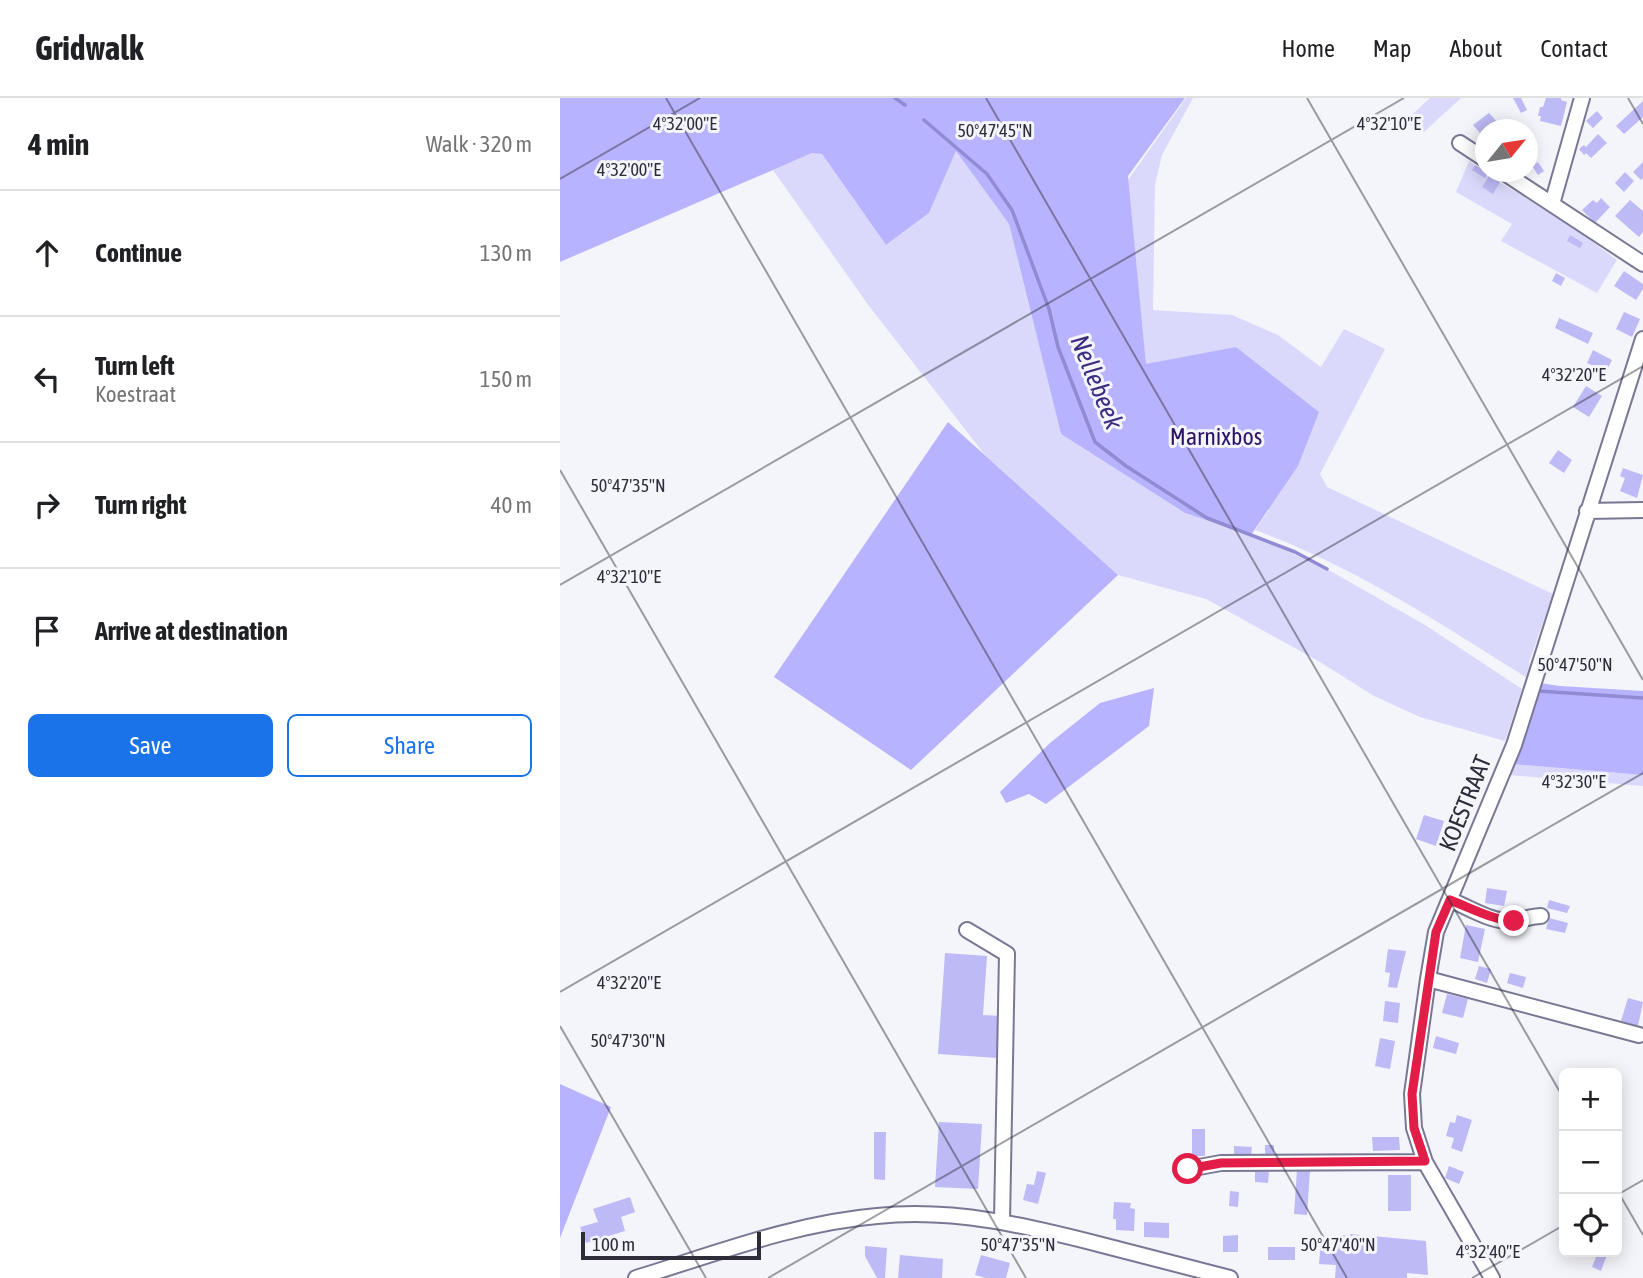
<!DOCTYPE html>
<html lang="en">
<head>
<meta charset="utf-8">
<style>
	:root { --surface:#fff; --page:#f6f6f6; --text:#202124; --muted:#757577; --line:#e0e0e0; --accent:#1a73e8 }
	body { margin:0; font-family:"Asap Condensed",sans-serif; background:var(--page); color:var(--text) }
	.controls { position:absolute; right:21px; bottom:21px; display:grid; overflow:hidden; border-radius:10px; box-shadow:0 4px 18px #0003 }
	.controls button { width:63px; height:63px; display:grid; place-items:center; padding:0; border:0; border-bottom:2px solid var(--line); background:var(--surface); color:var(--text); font:35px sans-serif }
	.compass { position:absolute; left:915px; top:21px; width:63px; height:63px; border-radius:50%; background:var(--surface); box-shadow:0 4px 18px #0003; rotate:60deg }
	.scale { position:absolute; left:21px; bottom:18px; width:180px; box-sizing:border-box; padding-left:7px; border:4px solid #2d2c38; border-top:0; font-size:19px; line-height:24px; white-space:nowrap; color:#2d2c38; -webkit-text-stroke:5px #f4f4fb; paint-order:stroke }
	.stop { position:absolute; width:21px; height:21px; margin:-16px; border:5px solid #e11d48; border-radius:50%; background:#fff }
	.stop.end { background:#e11d48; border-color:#fff; box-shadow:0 2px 7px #0008 }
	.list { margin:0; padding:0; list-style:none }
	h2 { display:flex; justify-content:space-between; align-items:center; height:91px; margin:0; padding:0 28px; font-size:30px }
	h2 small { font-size:23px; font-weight:400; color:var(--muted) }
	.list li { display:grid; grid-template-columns:46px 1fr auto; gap:21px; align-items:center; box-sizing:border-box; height:126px; padding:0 28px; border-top:2px solid var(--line) }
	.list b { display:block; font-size:26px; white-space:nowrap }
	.list p { margin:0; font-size:23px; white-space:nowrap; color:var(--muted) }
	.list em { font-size:23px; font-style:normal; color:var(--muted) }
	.actions { display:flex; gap:14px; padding:21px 28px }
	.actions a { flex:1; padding:16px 0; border:2px solid var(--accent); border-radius:10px; text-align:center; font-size:24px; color:var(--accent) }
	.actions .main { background:var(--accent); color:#fff }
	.icon { flex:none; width:38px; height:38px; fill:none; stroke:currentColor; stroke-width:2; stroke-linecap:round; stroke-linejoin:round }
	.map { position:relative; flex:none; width:1083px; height:1180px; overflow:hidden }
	header { display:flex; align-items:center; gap:42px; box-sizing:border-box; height:98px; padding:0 35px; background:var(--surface); border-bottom:2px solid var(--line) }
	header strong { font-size:33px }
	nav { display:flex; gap:38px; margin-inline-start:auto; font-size:24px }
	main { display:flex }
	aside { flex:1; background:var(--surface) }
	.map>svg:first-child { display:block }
</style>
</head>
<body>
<header>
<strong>Gridwalk</strong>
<nav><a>Home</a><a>Map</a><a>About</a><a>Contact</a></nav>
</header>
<main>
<aside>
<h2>4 min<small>Walk · 320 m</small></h2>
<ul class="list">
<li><svg class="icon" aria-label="ahead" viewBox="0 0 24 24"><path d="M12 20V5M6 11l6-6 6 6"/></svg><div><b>Continue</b></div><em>130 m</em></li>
<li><svg class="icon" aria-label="left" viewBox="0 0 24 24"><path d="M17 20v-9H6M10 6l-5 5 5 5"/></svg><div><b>Turn left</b><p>Koestraat</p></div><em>150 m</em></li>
<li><svg class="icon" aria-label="right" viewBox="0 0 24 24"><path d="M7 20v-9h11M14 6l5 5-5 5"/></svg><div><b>Turn right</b></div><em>40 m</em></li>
<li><svg class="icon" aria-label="arrive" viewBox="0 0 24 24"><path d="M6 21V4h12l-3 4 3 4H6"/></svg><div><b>Arrive at destination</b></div></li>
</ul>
<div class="actions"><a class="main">Save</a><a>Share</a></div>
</aside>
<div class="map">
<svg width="1083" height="1180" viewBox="0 0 1083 1180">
	<rect width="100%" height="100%" fill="#f4f4fb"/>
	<path fill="#dbd9fb" d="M626,0H633L602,57L595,87L593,212L672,217L718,237L761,269L784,231L825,251L760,376L767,389L993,496L969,564L972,583C883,527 794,468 695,432L709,412L677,249L586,267L568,82Z
		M870,0H901L864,34L844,24Z
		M396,52L449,126L501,336L625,415L691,437L767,471L865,527L962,591L945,643L860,619L814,598L760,564L646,501L558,477L425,357L309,208L213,72L254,54L262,56L326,147L369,115Z
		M909,63L942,86L997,118L1057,162L1037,195L941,143L952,126L896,94Z
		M952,666L1083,677V688L948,677Z"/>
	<path fill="#b8b3fe" d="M0,0H625L568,78L586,266L676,249L759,314L738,368L691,437L625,415L501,336L449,126L396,53L369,115L326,147L262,56L252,55L0,164Z
		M388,324L558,477L351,672L214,579Z
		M980,585L1000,588L1083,593V677L952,666Z
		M594,590L589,628L486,706L469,696L446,705L440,694L490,645L540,605Z
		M0,986L51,1009L0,1140Z"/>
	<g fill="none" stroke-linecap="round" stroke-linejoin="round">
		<path stroke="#918bd3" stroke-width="3.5" d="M335,0L345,7
			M364,22L427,76L452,112L489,211L498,249L535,344L566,368L647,420L735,454L767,471
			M978,593L1083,600"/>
	</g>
	<path fill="#bebaf6" d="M953,0H961L967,12L961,15Z
		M986,0H1001V2L1007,4L1001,28L980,23L981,18H978L980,9H983Z
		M1083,3V19L1064,36L1056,28Z
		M1037,13L1043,20L1033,30L1026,23Z
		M929,15L940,27L935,32H926V36L922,33L920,35L913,27Z
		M1038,36L1047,45L1031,60L1026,55L1024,57L1019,51L1024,47L1026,49Z
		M968,46L975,58L968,65Z
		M978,64L984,73L978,77L972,68Z
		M1083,64V80L1081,82L1073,74Z
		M915,67L928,74L925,80L912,72Z
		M1065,74L1074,83L1064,94L1055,85Z
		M929,78L940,84L933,96L922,89Z
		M1041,100L1050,109L1035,125L1022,112L1033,102L1037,105Z
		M1070,102L1083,113V134L1079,139L1055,118Z
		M1010,137L1023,145L1020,150L1007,143Z
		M1064,173L1083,186V191L1076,202L1054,188Z
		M996,175L1005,180L1001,188L992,183Z
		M1064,214L1080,221L1072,239L1056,231Z
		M999,220L1033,235L1028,246L995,230Z
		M1033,252L1052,262L1046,274L1027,265Z
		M1026,288L1042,298L1029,319L1013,309Z
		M998,352L1012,362L1004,375L989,365Z
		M1063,370L1083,377L1077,400L1060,393L1065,380L1060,378Z
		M864,717L884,723L876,748L856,741Z
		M927,790L947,793L944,808L925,805Z
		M989,802L1010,808L1007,815L987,810Z
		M989,820L1008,825L1005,835L986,831Z
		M906,827L925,831L918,864L900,860Z
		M828,851L846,853L837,890L828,889L830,875L825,874Z
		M385,855L427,858L423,917L441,918L438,960L378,956Z
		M919,868L931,871L927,885L915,881Z
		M950,875L966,879L963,890L947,885Z
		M887,896L908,901L903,920L882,915Z
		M1068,900L1083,904L1078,928L1061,923Z
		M825,903L840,905L838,925L823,923Z
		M876,938L899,945L896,956L873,950Z
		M820,940L835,943L830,971L815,968Z
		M897,1017L912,1022L902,1054L891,1050L894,1040L886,1038L890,1024L895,1025Z
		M379,1024L422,1026L418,1091L375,1089Z
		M632,1031H645V1058H632Z
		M314,1034H326L325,1082L314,1081Z
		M812,1039H839L840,1052L813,1053Z
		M705,1047H714V1058L705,1057Z
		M674,1048L692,1049L691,1057L674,1056Z
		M889,1068L904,1074L899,1086L885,1080Z
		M737,1072L750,1073L747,1117L734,1116Z
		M477,1073L486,1075L478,1106L463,1102L467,1086L474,1087Z
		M695,1073L709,1074L708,1085L695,1084Z
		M828,1077H851V1113H828Z
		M670,1093L679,1094L678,1109L669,1108Z
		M70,1099L75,1114L61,1119L65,1133L26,1145L20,1129L38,1124L33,1111Z
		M554,1104L571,1105L570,1110L575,1111L574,1133L556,1132V1121H553Z
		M584,1124L609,1125V1140L584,1139Z
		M790,1136L866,1143L868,1177L847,1175V1180H775L776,1167L759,1166L761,1144L780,1145L781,1137L790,1138Z
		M678,1137V1154H663V1138Z
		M305,1148L327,1150L325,1180H317L305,1158Z
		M708,1149H735V1162H708Z
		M1038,1154H1048L1041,1173L1032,1169Z
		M340,1157L383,1161L382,1180H338Z
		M421,1157L450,1165L446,1180H426L415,1177Z"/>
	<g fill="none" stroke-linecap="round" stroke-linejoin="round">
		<g stroke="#797894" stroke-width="18">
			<path id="minor" d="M900,45L926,62
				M943,74L1083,166
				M992,106L1022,0
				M1027,413L1083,412
				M890,802C909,809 932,825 953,823C963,822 971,818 981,818
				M407,832L447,856L442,1123
				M868,881L1079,937
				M628,1071L661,1065L865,1064
				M76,1180C155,1156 234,1125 317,1118C394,1110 468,1128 542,1147C584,1158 627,1169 670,1180
				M932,1180L865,1064L854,1030L852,996L868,881L876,834L954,647L1083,241"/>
		</g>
		<use href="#minor" stroke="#fff" stroke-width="14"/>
	</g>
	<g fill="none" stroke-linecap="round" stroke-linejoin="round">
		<path stroke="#e11d48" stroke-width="9" d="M628,1071L661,1065L865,1063L854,1030L852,996L876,834L890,802C911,810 930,821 954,823"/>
	</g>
	<path fill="none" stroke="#2d2c38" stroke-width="2" stroke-opacity="0.45" d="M106,0L787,1180M426,0L1004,1001M747,0L1083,582M1068,0L1083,26M0,81L140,0M0,372L466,1180M0,487L844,0M0,894L1083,268M0,928L146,1180M1057,1092L1083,1137M1057,1097L1083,1082M208,1180L1083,675M912,1180L1004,1127"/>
	<g text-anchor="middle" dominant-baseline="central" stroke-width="6" stroke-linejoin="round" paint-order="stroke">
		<g font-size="24" fill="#2b1368" stroke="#f4f4fb">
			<text x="656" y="338">Marnixbos</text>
		</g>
		<g font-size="24" fill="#2d2c38" stroke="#f4f4fb">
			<text transform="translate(905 705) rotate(-68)">KOESTRAAT</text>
		</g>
		<g font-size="26" font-style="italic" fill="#3d2c81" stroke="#f4f4fb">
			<text transform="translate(537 284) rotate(68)">Nellebeek</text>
		</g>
	</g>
	<g font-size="18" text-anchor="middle" fill="#2d2c38" stroke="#f4f4fb" stroke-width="6" stroke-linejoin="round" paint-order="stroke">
		<text x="125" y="32">4°32'00"E</text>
		<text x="829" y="32">4°32'10"E</text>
		<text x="435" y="39">50°47'45"N</text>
		<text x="69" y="78">4°32'00"E</text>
		<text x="1014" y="283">4°32'20"E</text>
		<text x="68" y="394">50°47'35"N</text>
		<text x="69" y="485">4°32'10"E</text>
		<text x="1015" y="573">50°47'50"N</text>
		<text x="1014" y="690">4°32'30"E</text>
		<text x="69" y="891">4°32'20"E</text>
		<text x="68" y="949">50°47'30"N</text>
		<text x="458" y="1153">50°47'35"N</text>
		<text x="778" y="1153">50°47'40"N</text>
		<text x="928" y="1160">4°32'40"E</text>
	</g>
</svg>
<div class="controls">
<button>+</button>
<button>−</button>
<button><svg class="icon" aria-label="locate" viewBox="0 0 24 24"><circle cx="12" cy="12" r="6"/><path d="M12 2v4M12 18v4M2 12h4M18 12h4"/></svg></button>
</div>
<svg class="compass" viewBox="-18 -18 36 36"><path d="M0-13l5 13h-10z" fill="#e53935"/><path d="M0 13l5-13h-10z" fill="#757577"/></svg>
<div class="scale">100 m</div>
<div class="stop" style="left:628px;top:1071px"></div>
<div class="stop end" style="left:954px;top:823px"></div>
</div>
</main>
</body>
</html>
